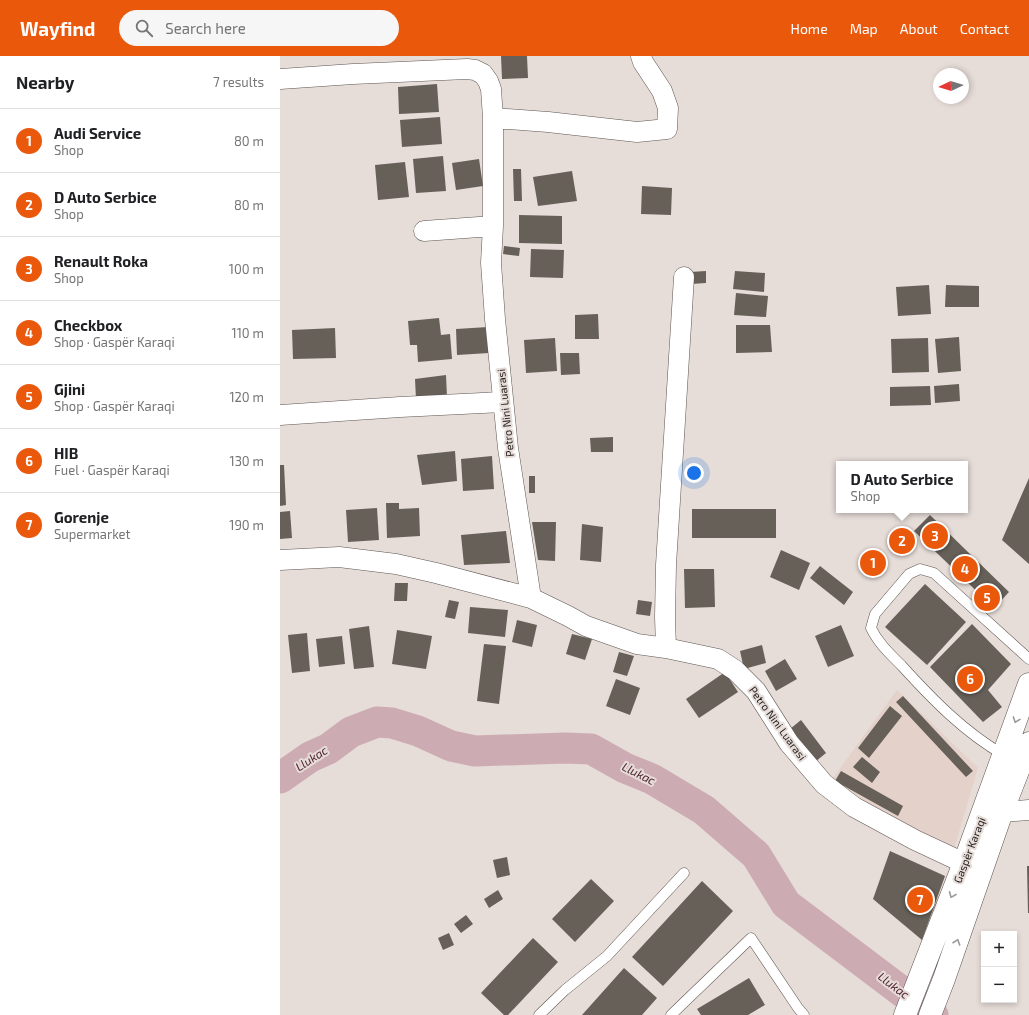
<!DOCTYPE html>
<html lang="en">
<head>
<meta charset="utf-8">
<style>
	:root { --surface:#fff; --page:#f6f6f6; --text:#202124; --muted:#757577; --line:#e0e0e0; --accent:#ea580c }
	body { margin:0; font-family:"Exo 2",sans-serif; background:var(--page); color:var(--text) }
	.controls { position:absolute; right:12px; bottom:12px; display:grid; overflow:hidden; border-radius:0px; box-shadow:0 2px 6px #0003 }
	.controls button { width:36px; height:36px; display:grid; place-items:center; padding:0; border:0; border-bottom:1px solid var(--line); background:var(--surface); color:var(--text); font:20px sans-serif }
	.compass { position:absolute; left:653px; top:12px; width:36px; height:36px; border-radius:50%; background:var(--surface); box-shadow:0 2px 6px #0003; rotate:266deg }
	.you { position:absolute; left:414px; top:417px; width:14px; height:14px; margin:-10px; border:3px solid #fff; border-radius:50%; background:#1a73e8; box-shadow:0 0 0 6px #1a73e833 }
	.badge { display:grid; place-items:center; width:26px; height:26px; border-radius:50%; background:var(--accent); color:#fff; font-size:13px; font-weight:700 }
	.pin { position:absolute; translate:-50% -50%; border:2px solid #fff; box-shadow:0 1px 4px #0006 }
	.popup { position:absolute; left:556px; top:405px; width:132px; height:52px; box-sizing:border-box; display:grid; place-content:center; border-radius:0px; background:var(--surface); filter:drop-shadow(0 1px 3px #0005); font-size:13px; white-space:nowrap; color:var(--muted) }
	.popup b { font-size:15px; color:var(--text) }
	.popup::after { content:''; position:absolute; left:50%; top:100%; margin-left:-8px; border:8px solid transparent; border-top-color:var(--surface) }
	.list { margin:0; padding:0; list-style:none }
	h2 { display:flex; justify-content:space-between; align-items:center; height:52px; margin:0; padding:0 16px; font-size:17px }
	h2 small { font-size:13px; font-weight:400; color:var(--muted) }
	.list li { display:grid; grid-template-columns:26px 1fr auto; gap:12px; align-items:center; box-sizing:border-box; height:64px; padding:0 16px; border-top:1px solid var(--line) }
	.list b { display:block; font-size:15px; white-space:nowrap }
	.list p { margin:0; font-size:13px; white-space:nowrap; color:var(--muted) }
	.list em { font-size:13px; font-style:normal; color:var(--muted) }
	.icon { flex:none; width:22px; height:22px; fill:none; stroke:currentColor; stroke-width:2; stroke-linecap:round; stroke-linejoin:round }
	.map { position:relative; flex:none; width:749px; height:959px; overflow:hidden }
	header { display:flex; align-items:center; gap:24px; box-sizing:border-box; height:56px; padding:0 20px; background:var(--accent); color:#fff }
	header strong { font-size:19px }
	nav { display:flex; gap:22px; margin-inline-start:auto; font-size:14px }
	.search { width:280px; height:36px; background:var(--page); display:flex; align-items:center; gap:10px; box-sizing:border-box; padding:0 14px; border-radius:22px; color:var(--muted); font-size:15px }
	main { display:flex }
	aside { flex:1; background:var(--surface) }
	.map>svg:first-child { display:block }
</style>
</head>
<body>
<header>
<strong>Wayfind</strong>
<div class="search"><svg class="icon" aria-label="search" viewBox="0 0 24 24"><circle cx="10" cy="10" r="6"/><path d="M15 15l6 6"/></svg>Search here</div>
<nav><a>Home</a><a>Map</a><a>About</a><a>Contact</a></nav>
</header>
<main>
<aside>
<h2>Nearby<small>7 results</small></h2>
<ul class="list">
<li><span class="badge">1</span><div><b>Audi Service</b><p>Shop</p></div><em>80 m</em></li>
<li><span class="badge">2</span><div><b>D Auto Serbice</b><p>Shop</p></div><em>80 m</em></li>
<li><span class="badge">3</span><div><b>Renault Roka</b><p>Shop</p></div><em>100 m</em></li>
<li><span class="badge">4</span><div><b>Checkbox</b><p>Shop · Gaspër Karaqi</p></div><em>110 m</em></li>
<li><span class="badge">5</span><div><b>Gjini</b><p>Shop · Gaspër Karaqi</p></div><em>120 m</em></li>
<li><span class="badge">6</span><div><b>HIB</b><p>Fuel · Gaspër Karaqi</p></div><em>130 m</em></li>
<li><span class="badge">7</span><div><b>Gorenje</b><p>Supermarket</p></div><em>190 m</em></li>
</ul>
</aside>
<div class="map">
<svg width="749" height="959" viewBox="0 0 749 959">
	<rect width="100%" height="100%" fill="#e6dcd8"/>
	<path fill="#e4d1c9" d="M617,634L698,712L673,796L618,766L551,725Z"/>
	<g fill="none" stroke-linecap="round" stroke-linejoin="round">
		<path stroke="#cdabb3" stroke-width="31" d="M0,722L30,701L48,693L71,676L97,666L112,667L138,675L171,690L195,695L285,692L311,693L345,712L372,723L424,754L476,799L506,848L653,959"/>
	</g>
	<path fill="#666059" d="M221,0H247L248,22L222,23Z
		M157,28L159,56L119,58L118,31Z
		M160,61L162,88L122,91L120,64Z
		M163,100L166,135L136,137L133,103Z
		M199,103L203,130L176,134L172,107Z
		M125,106L129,141L98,144L95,109Z
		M233,113H241L242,145H234Z
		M292,115L297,145L258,150L253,121Z
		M362,130L392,132L391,159L361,158Z
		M239,159L282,160V188L239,187Z
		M224,190L240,192L239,200L223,198Z
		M251,193L284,194L283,222L250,221Z
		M426,215V227L411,228L410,216Z
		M455,215L485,217L484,236L453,233Z
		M649,229L651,258L618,260L616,231Z
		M666,229L699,230V251H665Z
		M456,237L488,240L486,261L454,259Z
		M318,258L319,283H295V259Z
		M159,262L161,279L170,278L172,303L138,306L137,289H130L128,265Z
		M456,269H490L492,296L456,297Z
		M208,271L209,297L177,299L176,273Z
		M55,272L56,302L13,303L12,274Z
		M679,281L681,315L658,317L655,283Z
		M275,282L277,315L246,317L244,284Z
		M648,282L649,316L612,317L611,283Z
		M280,297H299L300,318L281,319Z
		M166,319L167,341L136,343L135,323Z
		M679,328L680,345L655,347L654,330Z
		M650,330L651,349L610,350V331Z
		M333,381V396H311L310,382Z
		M175,395L177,425L142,429L137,399Z
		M212,400L214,433L183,435L181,403Z
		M0,409H4L6,449L0,450Z
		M249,420H255V437H249Z
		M749,422V508L722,484Z
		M106,447H119V453L139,452L140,480L107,482Z
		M97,452L99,484L68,486L66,454Z
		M412,453H496V482H412Z
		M10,455L12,482L0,483V456Z
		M650,459L729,536L714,552L634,475Z
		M252,466H276L275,505L258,504Z
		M302,468L323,471L321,506L300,504Z
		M226,475L230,507L184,509L181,479Z
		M501,494L530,507L519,534L490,521Z
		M540,510L573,536L564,549L530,522Z
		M404,513H434L435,551L405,552Z
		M115,527H128L127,545H114Z
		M645,528L686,566L647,609L605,571Z
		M169,544L179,546L175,563L165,561Z
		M358,544L372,546L370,560L356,558Z
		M190,551L228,554L225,581L188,577Z
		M237,564L257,569L252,591L232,586Z
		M692,568L731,608L708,634L722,651L703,666L650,611Z
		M561,569L574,600L548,611L535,580Z
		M89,570L94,611L74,613L69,573Z
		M117,574L152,580L146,613L112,608Z
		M27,577L30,615L12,617L8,579Z
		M292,578L312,583L305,604L286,598Z
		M62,580L65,608L39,611L36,583Z
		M204,588L226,590L219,648L197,645Z
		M482,589L486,607L464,613L460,595Z
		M339,596L354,600L347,620L333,616Z
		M505,603L517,623L496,635L485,615Z
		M445,616L458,636L419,662L406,643Z
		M336,623L360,632L350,659L326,650Z
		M623,640L693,715L686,721L616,646Z
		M610,650L622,660L589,702L578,692Z
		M521,664L546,697L535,706L510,673Z
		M582,701L600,716L592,727L573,711Z
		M561,715L623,750L618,760L555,725Z
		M610,795L665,820L642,884L593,843Z
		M227,801L230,819L217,822L213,804Z
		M747,810H749V857H748Z
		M311,823L334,845L295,886L272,863Z
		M422,825L453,855L383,930L352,901Z
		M218,834L223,843L209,852L204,843Z
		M186,859L193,868L181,877L174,868Z
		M169,877L174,889L163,894L158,882Z
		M253,882L278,906L228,959H224L201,937Z
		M344,912L377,942L362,959H302Z
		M469,922L485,949L468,959H421L417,953Z"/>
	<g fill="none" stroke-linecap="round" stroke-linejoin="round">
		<g stroke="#5e5551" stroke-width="11">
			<path id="lane" d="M724,699C685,677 652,643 622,610C610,598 598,587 591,572L595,558L629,518L640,513L654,517L749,603
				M259,959L285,934L327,900L404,817
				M391,959L471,882L518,952L524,959"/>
		</g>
		<g stroke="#5e5551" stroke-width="21">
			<path id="street" d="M0,23L73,18L187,13L195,14L203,18L208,25L211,33L213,62V170L211,207L215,263L228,392L251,542
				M213,62L268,66L357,76L387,73L388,52L382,35L363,6L361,0
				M144,175L213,170
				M0,359L120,351L223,346
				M0,504L59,501L116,508L156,517L251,542L288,560L306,570L357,588L386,592L438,603L455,614L476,635L509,687L544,728L574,751L635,784L684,807
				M386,592L385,561L386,509L404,221
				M722,756L749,754"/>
		</g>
		<g stroke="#5e5551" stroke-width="23">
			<path id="secondary" d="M625,959L684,807L749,628
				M650,959L664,923L722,756L749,687"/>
		</g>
		<use href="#lane" stroke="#fff" stroke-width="10"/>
		<use href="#street" stroke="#fff" stroke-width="20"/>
		<use href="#secondary" stroke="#fff" stroke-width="22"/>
	</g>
	<defs><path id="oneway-chevron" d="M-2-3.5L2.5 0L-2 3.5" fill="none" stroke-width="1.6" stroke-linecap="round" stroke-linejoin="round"/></defs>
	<g stroke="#9c9a99">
		<use href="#oneway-chevron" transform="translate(736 664) rotate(110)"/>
		<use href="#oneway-chevron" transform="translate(672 839) rotate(112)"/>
		<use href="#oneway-chevron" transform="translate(677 886) rotate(-71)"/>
	</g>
	<g text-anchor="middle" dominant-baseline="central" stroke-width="4" stroke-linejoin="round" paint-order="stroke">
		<g font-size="11" fill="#221e1d" stroke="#e6dcd8">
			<text transform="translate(225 357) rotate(-96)">Petro Nini Luarasi</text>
			<text transform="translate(498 667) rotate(54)">Petro Nini Luarasi</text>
			<text transform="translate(689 794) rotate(-69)">Gaspër Karaqi</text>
		</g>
		<g font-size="12" font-style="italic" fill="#512332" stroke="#e6dcd8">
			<text transform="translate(31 702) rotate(-33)">Llukac</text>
			<text transform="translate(359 717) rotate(27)">Llukac</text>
			<text transform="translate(614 929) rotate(37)">Llukac</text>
		</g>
	</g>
</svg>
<div class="controls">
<button>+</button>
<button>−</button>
</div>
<svg class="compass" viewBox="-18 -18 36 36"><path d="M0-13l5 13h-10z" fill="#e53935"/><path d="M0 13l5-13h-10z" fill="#757577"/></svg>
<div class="you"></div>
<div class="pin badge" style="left:593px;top:507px">1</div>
<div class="pin badge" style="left:622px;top:485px">2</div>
<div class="popup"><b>D Auto Serbice</b>Shop</div>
<div class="pin badge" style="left:655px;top:480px">3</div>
<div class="pin badge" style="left:685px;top:513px">4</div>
<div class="pin badge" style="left:707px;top:542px">5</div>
<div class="pin badge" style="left:690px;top:623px">6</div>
<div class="pin badge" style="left:640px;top:844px">7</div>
</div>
</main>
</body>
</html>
